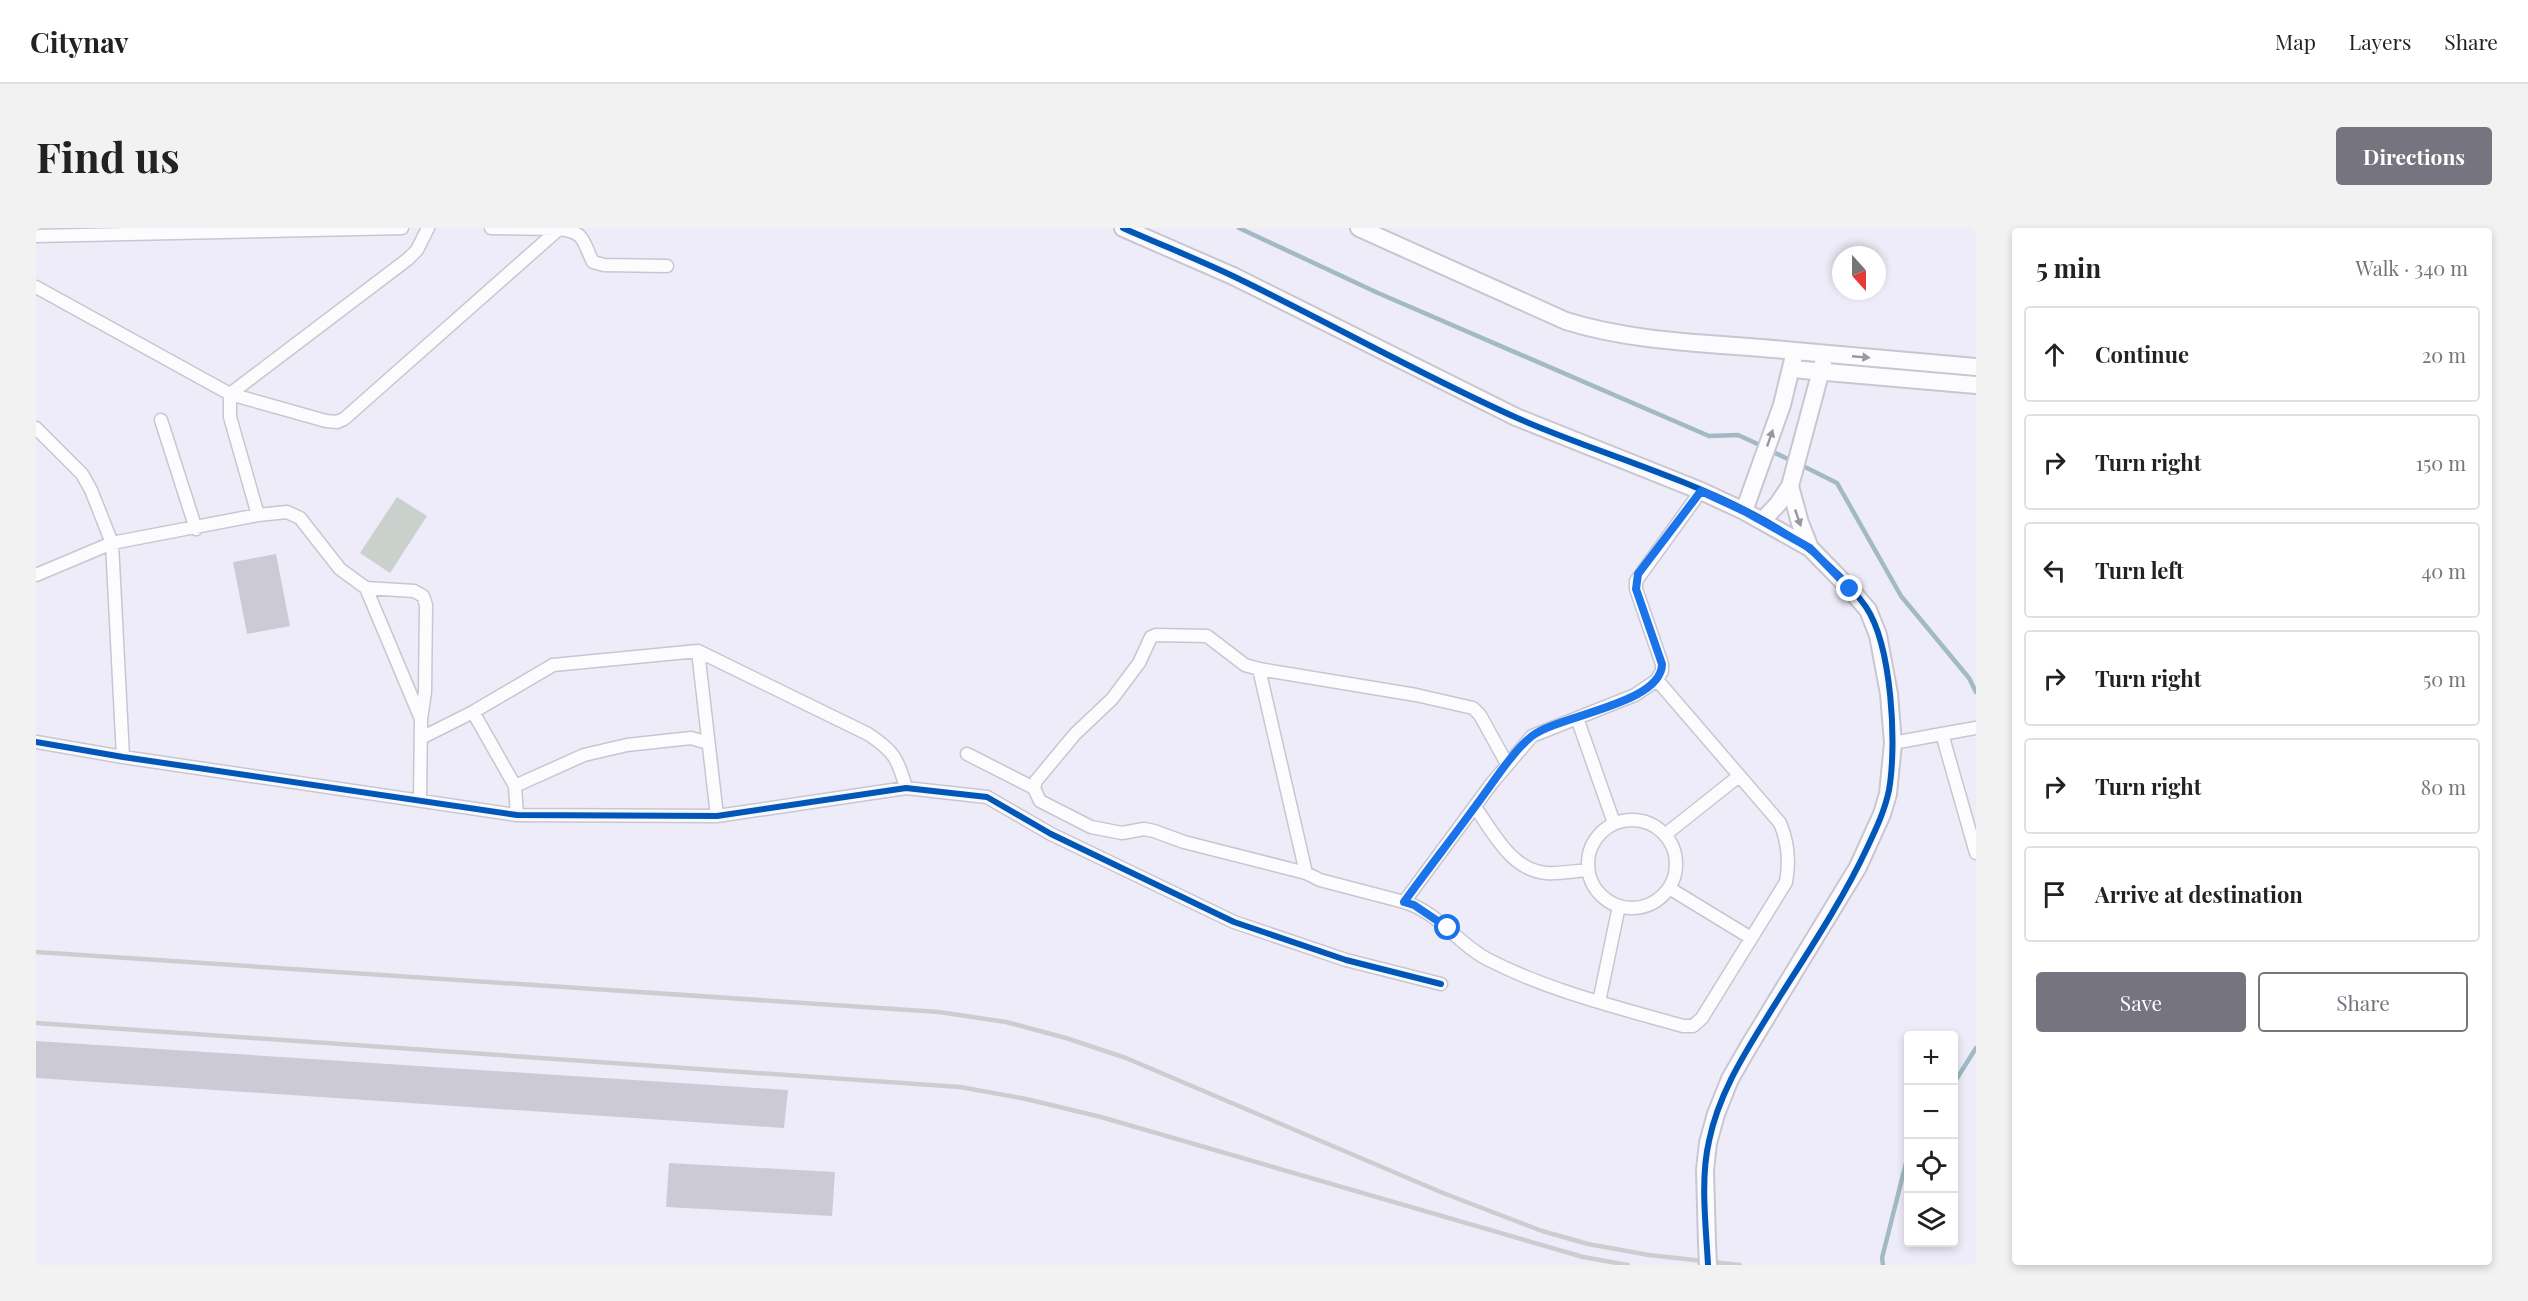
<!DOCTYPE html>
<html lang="en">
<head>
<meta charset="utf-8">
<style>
	:root { --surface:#fff; --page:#f2f2f2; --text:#222; --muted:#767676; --line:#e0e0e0; --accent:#76747e }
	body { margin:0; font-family:"Playfair Display",serif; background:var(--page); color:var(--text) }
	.controls { position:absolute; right:18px; bottom:18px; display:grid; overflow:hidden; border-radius:6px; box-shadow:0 3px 9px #0003 }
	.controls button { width:54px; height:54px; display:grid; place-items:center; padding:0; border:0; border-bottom:2px solid var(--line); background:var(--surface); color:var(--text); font:30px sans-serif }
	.compass { position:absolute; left:1796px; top:18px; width:54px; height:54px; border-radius:50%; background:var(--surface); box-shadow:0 3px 9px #0003; rotate:159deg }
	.stop { position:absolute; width:18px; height:18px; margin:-14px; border:4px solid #1a73e8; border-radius:50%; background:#fff }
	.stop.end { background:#1a73e8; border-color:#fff; box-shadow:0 2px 6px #0008 }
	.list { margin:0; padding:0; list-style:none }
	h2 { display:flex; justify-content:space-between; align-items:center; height:78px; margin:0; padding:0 24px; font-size:26px }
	h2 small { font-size:20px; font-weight:400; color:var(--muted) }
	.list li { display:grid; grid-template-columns:39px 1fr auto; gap:18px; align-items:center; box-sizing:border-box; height:96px; margin:0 12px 12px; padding:0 12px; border:2px solid var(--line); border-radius:6px }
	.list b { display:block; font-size:22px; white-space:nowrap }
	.list em { font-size:20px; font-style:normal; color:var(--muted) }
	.actions { display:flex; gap:12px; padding:18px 24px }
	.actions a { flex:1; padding:14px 0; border:2px solid var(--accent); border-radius:6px; text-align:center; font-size:21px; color:var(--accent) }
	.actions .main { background:var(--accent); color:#fff }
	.icon { flex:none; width:33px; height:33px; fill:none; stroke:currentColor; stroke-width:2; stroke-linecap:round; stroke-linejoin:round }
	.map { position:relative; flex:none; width:1940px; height:1037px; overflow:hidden; border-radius:6px }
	header { display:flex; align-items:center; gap:36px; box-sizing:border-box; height:84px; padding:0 30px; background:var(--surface); border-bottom:2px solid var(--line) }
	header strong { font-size:28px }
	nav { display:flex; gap:33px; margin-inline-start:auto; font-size:21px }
	.intro { display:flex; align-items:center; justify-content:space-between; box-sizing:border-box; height:144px; padding:0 36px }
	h1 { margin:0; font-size:42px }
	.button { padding:15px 27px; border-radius:6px; background:var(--accent); color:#fff; font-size:21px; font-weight:700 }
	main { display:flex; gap:36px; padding:0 36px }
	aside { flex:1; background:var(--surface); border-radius:6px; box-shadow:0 3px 9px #0003 }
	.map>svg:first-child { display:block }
</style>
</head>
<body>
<header>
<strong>Citynav</strong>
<nav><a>Map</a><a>Layers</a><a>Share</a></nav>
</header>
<div class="intro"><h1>Find us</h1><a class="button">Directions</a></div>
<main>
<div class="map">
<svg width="1940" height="1037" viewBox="0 0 1940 1037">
	<rect width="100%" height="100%" fill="#eeecf8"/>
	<path fill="#cad1cc" d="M361,269L391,288L354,345L324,325Z"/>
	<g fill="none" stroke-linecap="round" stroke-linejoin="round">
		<path stroke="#a1bac4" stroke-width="4.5" d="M1203,0L1342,65L1673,208L1702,207L1726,218
			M1733,222L1756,233
			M1763,236L1801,255L1865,368L1933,450L1940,464
			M1918,855L1940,820
			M1847,1037L1846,1030L1872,927"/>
	</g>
	<path fill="#cccad5" d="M240,326L254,398L211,406L197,334Z
		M0,813L752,862L748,900L0,850Z
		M633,935L799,944L796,988L630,979Z"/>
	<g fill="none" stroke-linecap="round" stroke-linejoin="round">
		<g stroke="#c8c6d0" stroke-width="15">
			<path id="minor" d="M523,1C550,4 546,13 557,34L568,37L631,38
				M0,8L366,0
				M0,59L194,166L372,31L381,22L392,0
				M125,192L160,301
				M0,200L46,246L55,262L76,315L87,529
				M222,287L194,189V166L290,193L301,194L308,191L523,1L455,0
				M0,347L76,315L222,287L251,284L264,290L304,341L330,360L385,491L384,571
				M330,360L378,363L387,368L390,377L389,464L385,491
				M662,423L681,588
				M1223,441L1270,645
				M1621,452L1599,467L1496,508L1456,555L1368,674C1402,684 1421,715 1451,731C1513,763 1580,779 1647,798H1657L1666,790L1750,654C1754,633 1752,614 1744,595L1621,452L1626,443V436L1600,361V353L1665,263
				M1541,490L1578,595
				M1906,506L1940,500
				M385,510L437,484
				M0,514L87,529L481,587L681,588L870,560L951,569L1015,606L1198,694L1310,732L1405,756
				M1857,515L1906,506L1940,625
				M931,526L998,560
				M479,558L548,527L591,517L655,510L672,515
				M1439,579C1457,604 1475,642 1510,645C1523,646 1539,643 1552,642
				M481,587L479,558L437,484L517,437L662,423L832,506C858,523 862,531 870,560
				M1552 636a44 44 0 1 1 88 0a44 44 0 1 1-88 0Z
				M1630,606L1703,548
				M1633,660L1715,710
				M1368,674L1284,652L1270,645L1148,614L1118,603L1108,601L1086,605L1055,599L1004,573L998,560L1000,553L1039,506L1076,471L1103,435L1115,409L1120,407L1171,408L1209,437L1223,441L1380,467L1437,480L1444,487L1471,536
				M1563,774L1583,678"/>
		</g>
		<g stroke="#c8c6d0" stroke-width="20">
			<path id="tertiary" d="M1087,0L1197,48L1480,189L1665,263L1708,283L1774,320L1814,361L1832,382L1842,407L1853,466L1857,515L1852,566L1846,586L1822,639L1713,818L1694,851L1680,886L1672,915L1669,942L1671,1015
				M1323,0L1530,93C1604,116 1683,115 1759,123
				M1756,141L1940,157
				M1754,258L1764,295L1774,320
				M1708,283L1746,177L1759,123L1940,139
				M1726,293L1742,276L1754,258L1787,135"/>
		</g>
		<use href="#minor" stroke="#fcfcfe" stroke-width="12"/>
		<use href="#tertiary" stroke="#fcfcfe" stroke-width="16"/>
		<path stroke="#cdcdd0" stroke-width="4.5" d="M0,724L903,784L970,794L1030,810L1090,830L1407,965L1506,1003L1552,1016L1613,1027L1704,1037
			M0,795L924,859L990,871L1065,889L1547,1029L1592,1037"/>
		<g stroke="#c8c6d0" stroke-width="20" stroke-linecap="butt">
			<path id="tertiary-bridge" d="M1671,1015L1672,1037"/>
		</g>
		<use href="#tertiary-bridge" stroke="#fcfcfe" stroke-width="16"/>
		<g stroke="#f7f6fb" stroke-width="10">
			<path id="cycleway" d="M1087,0C1125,17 1164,32 1201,50C1294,95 1385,147 1479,189C1592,240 1756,273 1830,379C1856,418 1861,517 1853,562C1849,582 1840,601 1831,620C1803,680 1763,737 1728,794C1705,831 1682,869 1673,913C1664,952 1670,997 1672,1037
				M0,514L87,529L481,587L681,588L870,560L951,569L1015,606L1198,694L1310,732L1405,756"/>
		</g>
		<use href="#cycleway" stroke="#0057b8" stroke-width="6"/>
	</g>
	<defs><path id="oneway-solid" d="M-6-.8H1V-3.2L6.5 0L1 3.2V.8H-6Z" transform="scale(1.5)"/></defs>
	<g fill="#99989e">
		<use href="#oneway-solid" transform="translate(1825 129) rotate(5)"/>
		<use href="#oneway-solid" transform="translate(1734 210) rotate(-71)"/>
		<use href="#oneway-solid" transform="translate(1762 290) rotate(71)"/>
	</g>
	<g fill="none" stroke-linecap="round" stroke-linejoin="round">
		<path stroke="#1a73e8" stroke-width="8" d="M1412,700L1378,677L1368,674C1392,641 1417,609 1441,576C1457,555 1476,524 1496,508C1523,487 1626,476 1626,436L1600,361L1602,346L1665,263L1708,283L1774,320L1814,361"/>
	</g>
</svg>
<div class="controls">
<button>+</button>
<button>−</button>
<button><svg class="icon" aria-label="locate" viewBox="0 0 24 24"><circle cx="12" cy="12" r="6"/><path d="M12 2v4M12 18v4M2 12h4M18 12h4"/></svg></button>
<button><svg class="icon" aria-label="layers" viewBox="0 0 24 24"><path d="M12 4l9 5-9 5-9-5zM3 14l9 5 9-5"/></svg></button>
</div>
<svg class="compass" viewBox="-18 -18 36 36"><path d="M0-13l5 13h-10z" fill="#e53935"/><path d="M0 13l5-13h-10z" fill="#767676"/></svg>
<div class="stop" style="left:1412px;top:700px"></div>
<div class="stop end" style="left:1814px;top:361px"></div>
</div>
<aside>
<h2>5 min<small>Walk · 340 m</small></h2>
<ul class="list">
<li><svg class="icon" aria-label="ahead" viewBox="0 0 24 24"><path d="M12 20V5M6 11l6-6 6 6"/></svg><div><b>Continue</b></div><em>20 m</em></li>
<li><svg class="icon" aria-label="right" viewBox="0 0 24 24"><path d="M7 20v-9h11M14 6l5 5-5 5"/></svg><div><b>Turn right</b></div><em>150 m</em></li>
<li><svg class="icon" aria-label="left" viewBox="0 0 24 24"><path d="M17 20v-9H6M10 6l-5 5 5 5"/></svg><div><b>Turn left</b></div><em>40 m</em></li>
<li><svg class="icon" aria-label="right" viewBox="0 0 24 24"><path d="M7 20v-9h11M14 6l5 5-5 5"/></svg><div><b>Turn right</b></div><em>50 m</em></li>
<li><svg class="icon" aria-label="right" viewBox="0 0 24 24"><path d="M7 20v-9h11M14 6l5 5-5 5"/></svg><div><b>Turn right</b></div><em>80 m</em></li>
<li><svg class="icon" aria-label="arrive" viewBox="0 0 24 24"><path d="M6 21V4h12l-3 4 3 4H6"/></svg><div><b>Arrive at destination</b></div></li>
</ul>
<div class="actions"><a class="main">Save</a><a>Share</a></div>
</aside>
</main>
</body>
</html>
